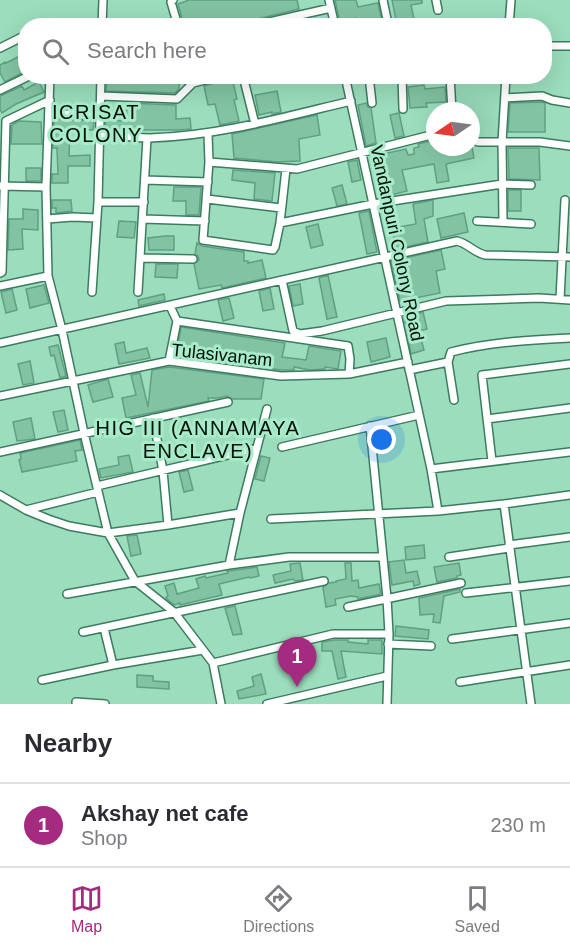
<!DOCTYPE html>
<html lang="en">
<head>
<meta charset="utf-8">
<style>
	:root { --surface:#fff; --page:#f2f2f3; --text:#2b2b33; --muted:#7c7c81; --line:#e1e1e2; --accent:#a52b80 }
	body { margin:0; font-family:Arial,sans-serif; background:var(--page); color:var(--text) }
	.compass { position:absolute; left:426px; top:102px; width:54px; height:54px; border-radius:50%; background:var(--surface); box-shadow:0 6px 24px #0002; rotate:257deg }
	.you { position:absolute; left:382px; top:440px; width:21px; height:21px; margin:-15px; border:4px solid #fff; border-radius:50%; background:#1a73e8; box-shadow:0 0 0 9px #1a73e833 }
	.badge { display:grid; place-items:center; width:39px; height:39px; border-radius:50%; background:var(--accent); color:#fff; font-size:20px; font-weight:700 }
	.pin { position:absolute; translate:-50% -50px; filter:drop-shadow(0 2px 3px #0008) }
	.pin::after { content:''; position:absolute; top:32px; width:21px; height:18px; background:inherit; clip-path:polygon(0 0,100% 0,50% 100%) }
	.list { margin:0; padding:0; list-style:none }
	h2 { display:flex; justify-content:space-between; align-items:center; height:78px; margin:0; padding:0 24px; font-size:26px }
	h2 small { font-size:20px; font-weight:400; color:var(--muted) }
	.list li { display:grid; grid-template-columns:39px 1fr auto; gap:18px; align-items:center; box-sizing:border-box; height:84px; padding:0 24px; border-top:2px solid var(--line) }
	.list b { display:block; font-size:22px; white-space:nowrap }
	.list p { margin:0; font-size:20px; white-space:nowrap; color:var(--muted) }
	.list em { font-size:20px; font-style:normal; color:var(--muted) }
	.icon { flex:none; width:33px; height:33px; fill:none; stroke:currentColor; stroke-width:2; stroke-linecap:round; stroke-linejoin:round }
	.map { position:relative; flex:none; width:570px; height:704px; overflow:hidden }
	.search { position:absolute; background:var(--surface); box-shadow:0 6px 24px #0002; left:18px; right:18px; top:18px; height:66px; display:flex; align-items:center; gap:15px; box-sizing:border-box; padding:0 21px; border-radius:24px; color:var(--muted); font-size:22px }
	.sheet { height:162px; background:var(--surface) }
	nav { display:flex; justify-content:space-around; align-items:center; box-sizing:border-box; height:84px; border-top:2px solid var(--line); background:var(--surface); font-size:16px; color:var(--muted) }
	nav a { display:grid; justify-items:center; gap:3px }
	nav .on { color:var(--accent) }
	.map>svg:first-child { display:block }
</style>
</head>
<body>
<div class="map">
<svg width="570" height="704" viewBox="0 0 570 704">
	<rect width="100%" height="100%" fill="#9bddbd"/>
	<path fill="#82c3a3" stroke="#5fa082" stroke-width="1.5" d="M189,0H297L299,9L228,26H184L178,4Z
		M335,0H356L358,7L378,3L383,26H357L356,18L340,22Z
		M392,0H422V3L411,5L414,19H451V26H393V20H396Z
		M26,53V71L5,82L0,73V65L5,62L6,63Z
		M129,76H170V80H179V89L175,93L106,91L107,80H128Z
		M232,78L237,99L234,100L239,121L220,125L215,104L208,105L204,86Z
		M39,82L44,92L16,104L2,113L0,109V96L22,86L24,90Z
		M424,85L425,89L445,87L446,102L426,103L427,107L410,108L408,87Z
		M277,91L281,112L272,114V112L259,115L255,95Z
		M541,102L545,103V132H508L510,103Z
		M127,103L176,105V119L190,118L191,129L179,130H125V129L105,128L106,120L125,121Z
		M366,103L368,107L371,108L376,143L366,146L358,105Z
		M399,113L404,136L395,138L390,115Z
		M317,115L320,135L299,139L300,161L277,162L234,158L232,134Z
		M54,119L94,121L93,130H70L69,156L90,155V166H68V183H52V174H58L57,148H53Z
		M19,121L41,122L42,144H11L12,125Z
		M435,140V147H472L474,158L446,164L449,181L437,183L434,164L402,170L407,191L387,196L378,155L406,149L408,155L414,154V148L419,147L418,144Z
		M508,148H539L540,180L509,179Z
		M357,160L361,180L352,182L348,162Z
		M26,168H41V181H26Z
		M233,170L275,173L272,201L254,199L255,183L232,180Z
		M342,185L347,204L337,206L332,188Z
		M174,187H201L199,215H186V201H173Z
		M508,190H521V211H508Z
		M52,200H71L72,211L56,213V208H52Z
		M433,200V216L424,219L428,242L396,249L392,228L416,224L413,204Z
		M23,209L38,210V230L22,229L23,249L8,250L9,219H23Z
		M369,211L377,252L367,254L359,213Z
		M464,213L468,232L441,238L437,219Z
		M119,221L136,222L134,238L117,237Z
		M318,224L323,245L311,248L306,227Z
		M165,236H174V250H149L148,238Z
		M197,243L202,246L244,252V261H248V263L262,260L266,278L222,288L221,285L199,289L194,264L199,260L198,256L195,254Z
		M441,250L445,269L436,271L440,293L400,301L391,261Z
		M156,264H178L177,278L155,277Z
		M328,275L337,317L327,319L319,278Z
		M300,284L303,304L293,306L289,286Z
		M44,285L49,303L30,308L26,289Z
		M270,288L274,309L263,311L259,291Z
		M12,289L17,310L6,313L1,292Z
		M164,294L165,300L139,306L138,300Z
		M229,298L234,318L223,321L218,300Z
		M423,312L427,329L419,331L424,350L411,354L404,317Z
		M181,327L285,343L282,357L306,360L309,346L341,351L338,369L325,367V369L310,370L294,367V370H281L176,356Z
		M386,338L390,357L371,362L367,342Z
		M124,342L126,353L147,348L150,358L119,364L115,344Z
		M58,345L66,376L60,378L54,355L51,356L49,347Z
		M30,361L34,383L23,385L18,364Z
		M169,367L264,379L261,399H232L227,396L218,398H208L209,401L126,418L122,398L136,395L131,375L140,373L148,407L152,370Z
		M108,379L113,397L93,402L88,385Z
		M64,410L68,430L58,432L53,412Z
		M31,418L35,439L17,441L13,422Z
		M80,440L82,450L75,451L77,461L22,472L19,460L21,459L20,453Z
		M129,455L133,472L101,478L99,469L119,465L118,457Z
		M261,456L270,458L264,481L255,479Z
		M188,470L193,490L184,492L179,472Z
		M137,535L141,554L131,556L127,536Z
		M424,545L425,558L406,560L405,547Z
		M404,560L406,573L417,571L420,584L414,586L413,581L392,585L389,562Z
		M300,563L303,580L295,581L293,579L275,583L273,575L291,571L290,564Z
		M345,563H351L352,581L358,580L359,588L379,584L381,594L358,599V597L351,596L335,599L336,605L326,607L323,587L329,583L336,582V581L346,579Z
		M459,563L461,575L457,576V578L437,582L434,567Z
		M257,567L259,576L250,578L249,577L219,584L222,595L180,605V603L174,605L166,598V597L168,596L165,586L174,583L177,594L199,588L196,579L205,576L206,578L228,573L227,571H229Z
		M460,589V592L444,596L440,623L433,622L434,614L420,615L419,598Z
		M235,606L242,634L233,635L225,608Z
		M396,626L429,630L428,639L395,636Z
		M334,640H348V642L368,644V640H382V654L341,651L346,677L338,679L332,651H322V642Z
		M261,674L266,694L239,699L237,691L254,686L252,677Z
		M137,675L153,676V681L169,682V689L137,687Z"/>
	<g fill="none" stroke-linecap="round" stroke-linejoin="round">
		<g stroke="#3b7c5f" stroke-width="10">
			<path id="minor" d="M173,0L171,2L178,26
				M329,0L335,26
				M383,0L388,24
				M436,0L438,10
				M44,26L50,23V26
				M102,26L103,0
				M251,26L331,8
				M509,26L511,0
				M544,46H570
				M0,48L26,35
				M50,76L46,187L48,276L62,330L84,433L108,533L135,581L174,612L213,663L221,704
				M243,76L255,124
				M345,76L431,469L438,511L504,504L570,495
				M369,76L372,103
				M402,76L403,109
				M450,76L452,111
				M0,90L29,76
				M101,96L177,99L193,83L221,76
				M505,98L542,96L552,100L570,103
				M49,113L99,116
				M99,133C115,135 133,138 150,138C218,136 284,117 351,101
				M208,134L209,162L297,169L435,134
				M478,142H540L570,146
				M209,162L203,240L273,250L275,247L280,223L286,169
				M145,180L208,182
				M1,186L46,187
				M207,199L281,208
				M98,202H144
				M47,219L73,217L97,218
				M143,219L205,221
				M477,221L531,224
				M503,222L502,142L506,76
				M280,223L373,204L502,184L531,185
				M140,258L193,259
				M0,273L2,272L6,121L50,100
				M282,280L293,331L300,334L322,331L446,301L539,298L570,300
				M0,286L48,276
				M92,292L98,202L101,76
				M138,292L147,138
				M560,299L565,200
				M177,321L348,346L350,359L349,374
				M0,343L457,241C469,244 473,252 485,255L570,257
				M169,361L177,321L170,306
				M409,370L448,362
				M0,396L169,361L281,376L349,374L408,362
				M454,400L448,362L451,352C490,342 530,340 570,338
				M153,418L163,471L168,525
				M487,419L570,408
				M370,426L387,598L389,634L387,704
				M282,447L419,415
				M0,452L228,402
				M492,461L482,375L570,364
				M431,469L570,452
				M97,486L257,448
				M0,495L26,510L48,519L69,526L108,533L168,525L240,513
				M504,504L531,704
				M26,510L98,492
				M271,519L438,511
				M509,545L570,537
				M449,557L509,548
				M229,565L240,513L267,409
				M466,593L570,581
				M67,594L229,565L289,557H382
				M348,607L461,583
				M104,628L113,665
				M83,632L324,581
				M452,639L570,623
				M388,644L431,646
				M213,663L333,634H389
				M42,680L113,665L203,650
				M460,682L570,665
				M76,702L105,704
				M267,704L387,676"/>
		</g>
		<use href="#minor" stroke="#fff" stroke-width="7"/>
	</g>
	<g text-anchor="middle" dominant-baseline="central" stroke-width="6" stroke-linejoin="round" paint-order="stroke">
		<g font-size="18" fill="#001107" stroke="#a8ebca">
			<text transform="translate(397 243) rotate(78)">Vandanpuri Colony Road</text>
			<text transform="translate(222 355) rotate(6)">Tulasivanam</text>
		</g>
		<g font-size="20" letter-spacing="1.5" fill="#001107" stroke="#a8ebca">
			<text x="96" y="112">ICRISAT<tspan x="96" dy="23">COLONY</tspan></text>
			<text x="198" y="428">HIG III (ANNAMAYA<tspan x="198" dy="23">ENCLAVE)</tspan></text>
		</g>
	</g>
</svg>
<svg class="compass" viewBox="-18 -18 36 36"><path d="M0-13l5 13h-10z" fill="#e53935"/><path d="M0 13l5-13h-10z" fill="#7c7c81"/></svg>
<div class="you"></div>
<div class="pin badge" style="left:297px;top:687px">1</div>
<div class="search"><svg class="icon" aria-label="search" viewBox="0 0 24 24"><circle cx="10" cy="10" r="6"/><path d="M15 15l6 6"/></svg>Search here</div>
</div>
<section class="sheet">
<h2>Nearby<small></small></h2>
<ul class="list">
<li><span class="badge">1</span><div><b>Akshay net cafe</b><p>Shop</p></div><em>230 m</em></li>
</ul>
</section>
<nav>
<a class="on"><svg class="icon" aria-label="map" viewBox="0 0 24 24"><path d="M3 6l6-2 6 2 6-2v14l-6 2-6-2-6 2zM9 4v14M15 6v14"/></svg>Map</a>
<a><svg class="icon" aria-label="directions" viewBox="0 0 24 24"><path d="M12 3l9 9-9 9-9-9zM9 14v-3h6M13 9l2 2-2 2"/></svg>Directions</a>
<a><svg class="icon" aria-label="saved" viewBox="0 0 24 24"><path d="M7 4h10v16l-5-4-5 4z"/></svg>Saved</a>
</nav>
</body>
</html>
